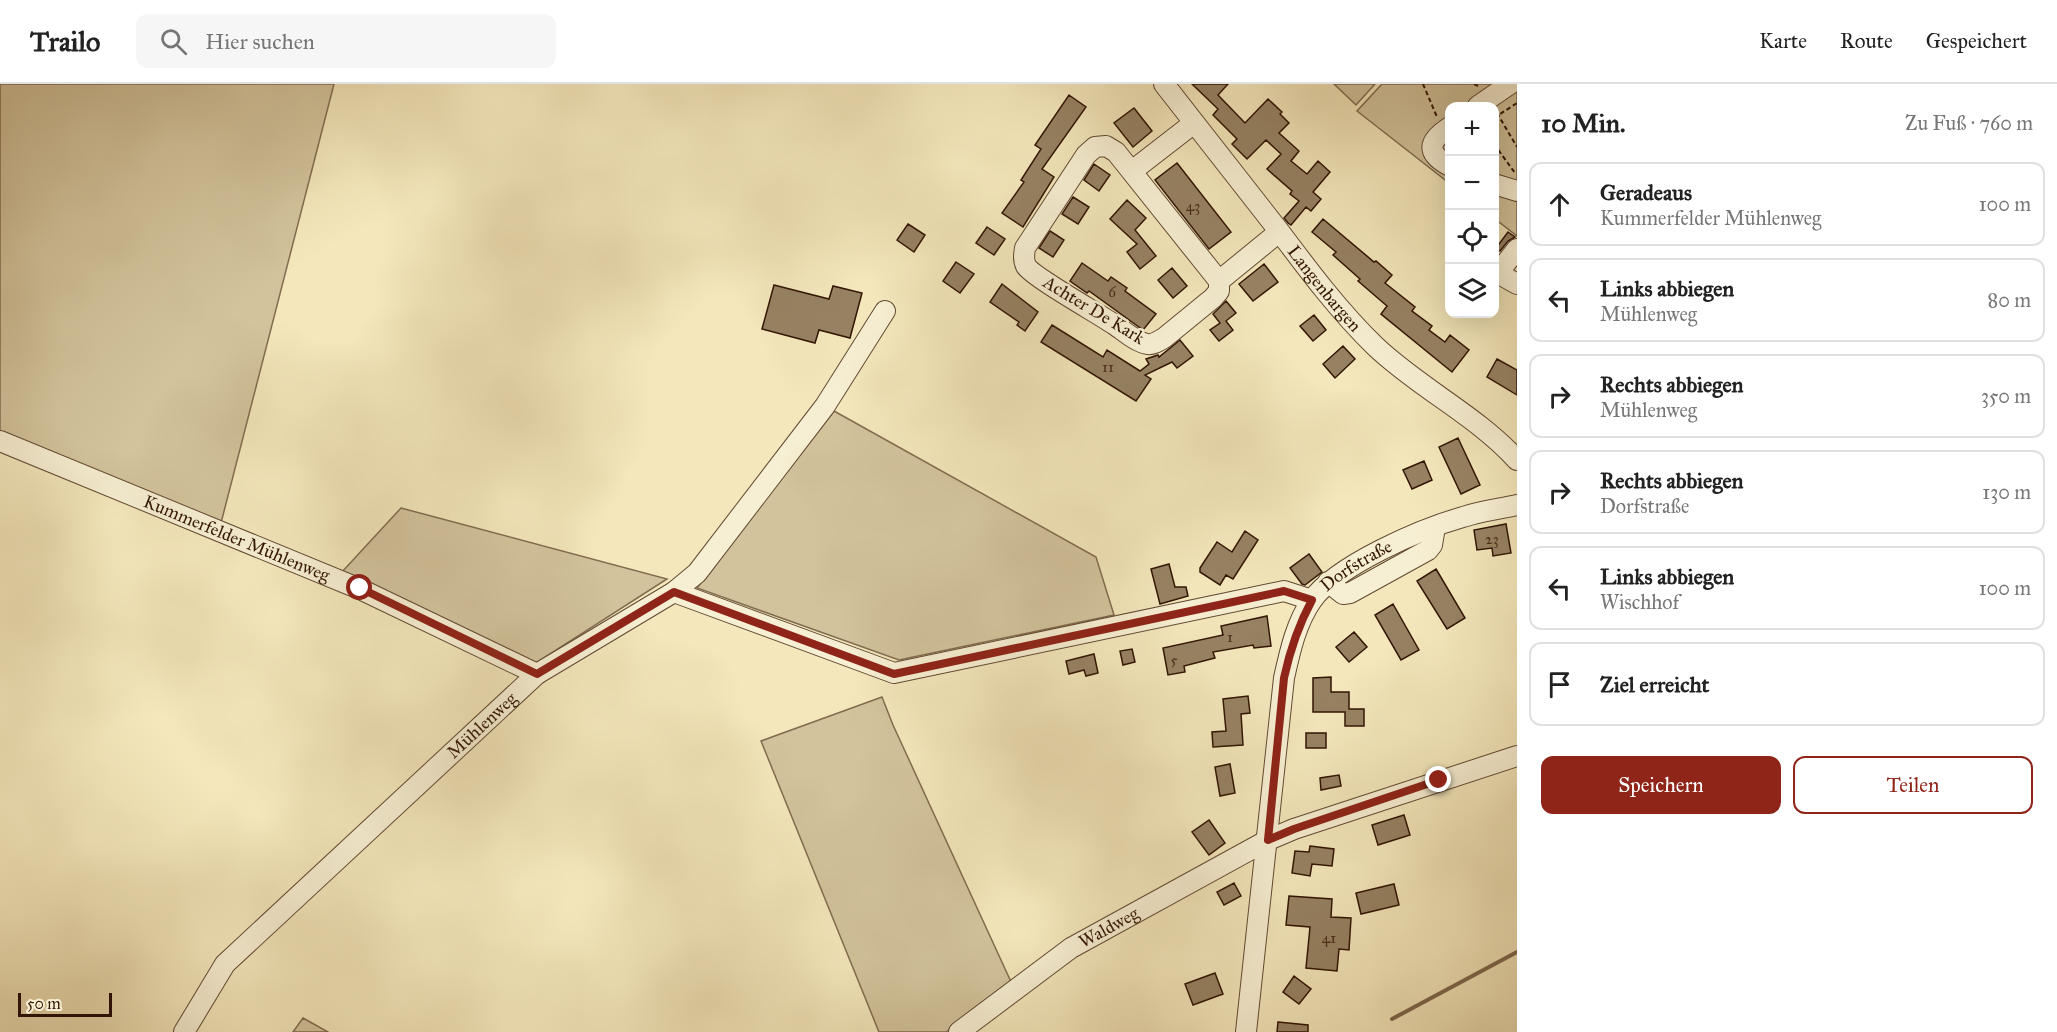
<!DOCTYPE html>
<html lang="de">
<head>
<meta charset="utf-8">
<style>
	:root { --surface:#fff; --page:#f6f6f6; --text:#222; --muted:#767676; --line:#e0e0e0; --accent:#8f2418 }
	body { margin:0; font-family:"IM FELL Great Primer",serif; background:var(--page); color:var(--text) }
	.controls { position:absolute; right:18px; top:18px; display:grid; overflow:hidden; border-radius:12px; box-shadow:0 6px 24px #0002 }
	.controls button { width:54px; height:54px; display:grid; place-items:center; padding:0; border:0; border-bottom:2px solid var(--line); background:var(--surface); color:var(--text); font:30px sans-serif }
	.scale { position:absolute; left:18px; bottom:15px; width:94px; box-sizing:border-box; padding-left:6px; border:3px solid #321504; border-top:0; font-size:16px; line-height:21px; white-space:nowrap; color:#321504; -webkit-text-stroke:4px #f7efd3; paint-order:stroke }
	.stop { position:absolute; width:18px; height:18px; margin:-14px; border:4px solid #8f2418; border-radius:50%; background:#fff }
	.stop.end { background:#8f2418; border-color:#fff; box-shadow:0 2px 6px #0008 }
	.list { margin:0; padding:0; list-style:none }
	h2 { display:flex; justify-content:space-between; align-items:center; height:78px; margin:0; padding:0 24px; font-size:26px }
	h2 small { font-size:20px; font-weight:400; color:var(--muted) }
	.list li { display:grid; grid-template-columns:39px 1fr auto; gap:18px; align-items:center; box-sizing:border-box; height:84px; margin:0 12px 12px; padding:0 12px; border:2px solid var(--line); border-radius:12px }
	.list b { display:block; font-size:22px; white-space:nowrap }
	.list p { margin:0; font-size:20px; white-space:nowrap; color:var(--muted) }
	.list em { font-size:20px; font-style:normal; color:var(--muted) }
	.actions { display:flex; gap:12px; padding:18px 24px }
	.actions a { flex:1; padding:14px 0; border:2px solid var(--accent); border-radius:12px; text-align:center; font-size:21px; color:var(--accent) }
	.actions .main { background:var(--accent); color:#fff }
	.icon { flex:none; width:33px; height:33px; fill:none; stroke:currentColor; stroke-width:2; stroke-linecap:round; stroke-linejoin:round }
	.map { position:relative; flex:none; width:1517px; height:948px; overflow:hidden }
	header { display:flex; align-items:center; gap:36px; box-sizing:border-box; height:84px; padding:0 30px; background:var(--surface); border-bottom:2px solid var(--line) }
	header strong { font-size:28px }
	nav { display:flex; gap:33px; margin-inline-start:auto; font-size:21px }
	.search { width:420px; height:54px; background:var(--page); display:flex; align-items:center; gap:15px; box-sizing:border-box; padding:0 21px; border-radius:12px; color:var(--muted); font-size:22px }
	main { display:flex }
	aside { flex:1; background:var(--surface) }
	.map>svg:first-child { display:block }
</style>
</head>
<body>
<header>
<strong>Trailo</strong>
<div class="search"><svg class="icon" aria-label="search" viewBox="0 0 24 24"><circle cx="10" cy="10" r="6"/><path d="M15 15l6 6"/></svg>Hier suchen</div>
<nav><a>Karte</a><a>Route</a><a>Gespeichert</a></nav>
</header>
<main>
<div class="map">
<svg width="1517" height="948" viewBox="0 0 1517 948">
	<rect width="100%" height="100%" fill="#f3e7bb"/>
	<filter id="stains"><feTurbulence type="fractalNoise" baseFrequency=".00333" numOctaves="4"/><feColorMatrix values="0 0 0 0 .2 0 0 0 0 .09 0 0 0 0 .02 0 0 0 .5 -.17"/></filter>
	<radialGradient id="worn" r=".72"><stop offset=".6" stop-color="#630" stop-opacity="0"/><stop offset="1" stop-color="#630" stop-opacity=".3"/></radialGradient>
	<path fill="#d2c39c" stroke="#826c50" stroke-width="1.5" d="M0,0H334L221,439L0,349Z
		M1334,0H1375L1356,21Z
		M1382,0H1517V152L1495,135L1494,22H1450L1449,99L1357,27Z
		M834,327L1096,473L1114,531L899,576L697,504Z
		M401,424L667,495L533,581L341,489Z
		M882,613L893,641L1012,900L946,948H879L761,657Z
		M303,934L328,948H293Z"/>
	<g fill="none" stroke-linecap="round" stroke-linejoin="round">
		<path stroke="#7e684d" stroke-width="4" d="M1392,935L1517,868"/>
	</g>
	<path fill="#968263" stroke="#321504" stroke-width="1.5" d="M1192,0H1228L1218,11L1245,39L1268,15L1282,28L1280,30L1289,39L1279,49L1299,67L1291,77L1307,90L1318,77L1330,88L1313,108L1321,115L1311,127L1306,123L1291,141L1288,139L1284,134L1299,117L1290,110L1292,107L1267,85L1281,70L1266,56L1247,75L1232,60L1237,55L1213,31L1218,25Z
		M1069,11L1086,23L1042,85L1054,93L1023,143L1002,129L1024,98L1021,96L1041,65L1035,61Z
		M1134,24L1152,47L1133,63L1114,39Z
		M1177,79L1231,148L1209,165L1155,96Z
		M1094,80L1110,91L1099,107L1084,96Z
		M1073,113L1089,123L1078,140L1062,130Z
		M1127,116L1146,134L1135,146L1156,172L1140,185L1127,168L1137,160L1110,135Z
		M1323,135L1374,178L1376,177L1392,191L1385,199L1415,223L1412,227L1432,242L1429,246L1445,258L1450,251L1469,266L1452,288L1381,230L1387,222L1358,197L1360,195L1333,171L1336,168L1312,148Z
		M908,140L925,151L914,168L897,156Z
		M987,143L1005,155L994,171L976,159Z
		M1050,147L1064,156L1053,173L1039,164Z
		M1508,148L1515,153L1508,157L1500,167L1496,164Z
		M956,178L974,190L960,209L943,197Z
		M1082,179L1108,197L1111,193L1127,204L1125,207L1156,230L1143,246L1089,207L1087,209L1070,197Z
		M1264,180L1278,198L1253,217L1239,200Z
		M1172,184L1187,202L1173,214L1158,196Z
		M1002,200L1038,228L1025,247L1017,241L1019,238L990,218Z
		M774,201L829,215L833,202L862,209L850,254L819,246L815,259L762,245Z
		M1226,217L1236,229L1226,237L1233,246L1219,257L1210,246L1220,239L1213,230Z
		M1314,231L1326,246L1313,257L1300,242Z
		M1052,241L1103,273L1107,266L1140,287L1149,280L1146,275L1158,271L1159,273L1180,256L1193,272L1177,284L1172,278L1145,291L1151,295L1136,317L1041,258Z
		M1343,262L1355,275L1335,294L1323,280Z
		M1497,275L1517,286V311L1487,293Z
		M1458,354L1480,401L1461,410L1439,363Z
		M1424,377L1432,396L1412,405L1403,386Z
		M1506,440L1511,469L1493,472L1492,464L1477,466L1474,446Z
		M1245,447L1258,456L1233,495L1226,491L1220,501L1200,488V484L1217,458L1232,468Z
		M1309,470L1322,488L1305,501L1302,500L1290,484Z
		M1169,480L1175,503H1186L1188,512L1160,520L1151,485Z
		M1436,485L1465,534L1447,545L1417,497Z
		M1393,520L1419,566L1401,576L1375,531Z
		M1267,532L1271,562L1254,564L1253,561L1213,568L1215,574L1184,582L1185,588L1168,591L1163,564L1223,551L1221,542Z
		M1354,548L1367,563L1349,578L1336,563Z
		M1132,565L1135,578L1123,581L1120,567Z
		M1094,570L1098,589L1086,592L1084,586L1069,590L1066,577Z
		M1331,593V608H1349V625H1364V642H1345V628H1313V594Z
		M1248,612L1250,629L1241,630L1243,661L1213,663L1212,648L1226,647L1223,615Z
		M1306,649H1326V664H1306Z
		M1230,680L1235,709L1220,712L1215,683Z
		M1339,691L1341,702L1321,706L1320,694Z
		M1404,731L1410,751L1378,761L1372,741Z
		M1209,736L1225,759L1209,771L1192,748Z
		M1310,762L1334,765L1332,782L1312,780L1310,792L1292,789L1295,767L1309,768Z
		M1234,799L1241,812L1224,821L1217,808Z
		M1394,800L1399,821L1361,830L1356,809Z
		M1289,812L1332,815L1331,833L1351,834L1349,866L1339,865L1337,887L1306,884L1310,843L1286,841Z
		M1215,889L1223,910L1193,921L1185,900Z
		M1294,892L1311,905L1299,920L1283,908Z
		M1278,938L1308,941V948H1277Z"/>
	<g fill="none" stroke-linecap="round" stroke-linejoin="round">
		<g stroke="#624a32" stroke-width="22">
			<g id="minor">
				<path id="s1" d="M1164,0C1202,49 1241,98 1279,147C1309,187 1339,227 1375,262C1419,304 1476,331 1517,376"/>
				<path d="M1478,22L1510,0"/>
				<path d="M1450,43C1428,57 1425,69 1450,82"/>
				<path d="M1106,62L1116,68L1219,197V207L1213,214L1164,254C1159,257 1153,261 1147,260C1136,258 1124,247 1115,241C1099,230 1033,193 1026,182C1023,176 1024,170 1025,164L1086,71L1095,63Z"/>
				<path d="M1132,87L1194,39"/>
				<path d="M1494,100L1517,107"/>
				<path d="M1494,187L1517,200"/>
				<path d="M1498,189L1517,165"/>
				<path d="M1219,197L1279,148"/>
				<path id="s2" d="M0,357L360,505L537,590"/>
				<path d="M1328,498L1343,510L1350,509L1428,466L1432,461L1435,443"/>
				<path d="M674,508L697,489L825,322L885,227"/>
				<path id="s3" d="M184,948L225,880L537,590L674,508L894,589L1284,507L1312,516"/>
				<path id="s4" d="M959,948L1071,864L1268,756L1294,745L1517,672"/>
				<path id="s5" d="M1246,948L1284,594C1290,567 1296,539 1312,516C1337,481 1421,445 1463,433C1480,427 1499,425 1517,421"/>
			</g>
		</g>
		<path stroke="#321504" stroke-width="2" stroke-dasharray="4.5 3" stroke-linecap="butt" d="M1423,0L1437,33
			M1474,0L1480,3
			M1497,29L1517,63
			M1494,34L1517,19
			M1494,60L1515,89"/>
		<use href="#minor" stroke="#f7efd3" stroke-width="20"/>
	</g>
	<g fill="none" stroke-linecap="round" stroke-linejoin="round">
		<path stroke="#8f2418" stroke-width="8" d="M360,504L537,590L674,508L894,590L1284,507L1312,516C1298,542 1290,566 1284,594L1268,756L1294,745L1439,696"/>
	</g>
	<g text-anchor="middle" dominant-baseline="central" stroke-width="5" stroke-linejoin="round" paint-order="stroke">
		<g font-size="15" fill="#4b301c">
			<text x="1193" y="122">43</text>
			<text x="1112" y="208">6</text>
			<text x="1108" y="283">11</text>
			<text x="1492" y="455">23</text>
			<text x="1230" y="553">1</text>
			<text x="1174" y="576">5</text>
			<text x="1329" y="854">41</text>
		</g>
		<g font-size="18" fill="#321504" stroke="#f7efd3">
			<text stroke="none"><textPath href="#s1" startOffset="260">Langenbargen</textPath></text>
			<text transform="translate(1094 226) rotate(31)">Achter De Kark</text>
			<text stroke="none"><textPath href="#s2" startOffset="256">Kummerfelder Mühlenweg</textPath></text>
			<text stroke="none"><textPath href="#s5" startOffset="496">Dorfstraße</textPath></text>
			<text stroke="none"><textPath href="#s3" startOffset="430">Mühlenweg</textPath></text>
			<text stroke="none"><textPath href="#s4" startOffset="183">Waldweg</textPath></text>
		</g>
	</g>
	<rect width="100%" height="100%" filter="url(#stains)"/>
	<rect width="100%" height="100%" fill="url(#worn)"/>
</svg>
<div class="controls">
<button>+</button>
<button>−</button>
<button><svg class="icon" aria-label="locate" viewBox="0 0 24 24"><circle cx="12" cy="12" r="6"/><path d="M12 2v4M12 18v4M2 12h4M18 12h4"/></svg></button>
<button><svg class="icon" aria-label="layers" viewBox="0 0 24 24"><path d="M12 4l9 5-9 5-9-5zM3 14l9 5 9-5"/></svg></button>
</div>
<div class="scale">50 m</div>
<div class="stop" style="left:360px;top:504px"></div>
<div class="stop end" style="left:1439px;top:696px"></div>
</div>
<aside>
<h2>10 Min.<small>Zu Fuß · 760 m</small></h2>
<ul class="list">
<li><svg class="icon" aria-label="ahead" viewBox="0 0 24 24"><path d="M12 20V5M6 11l6-6 6 6"/></svg><div><b>Geradeaus</b><p>Kummerfelder Mühlenweg</p></div><em>100 m</em></li>
<li><svg class="icon" aria-label="left" viewBox="0 0 24 24"><path d="M17 20v-9H6M10 6l-5 5 5 5"/></svg><div><b>Links abbiegen</b><p>Mühlenweg</p></div><em>80 m</em></li>
<li><svg class="icon" aria-label="right" viewBox="0 0 24 24"><path d="M7 20v-9h11M14 6l5 5-5 5"/></svg><div><b>Rechts abbiegen</b><p>Mühlenweg</p></div><em>350 m</em></li>
<li><svg class="icon" aria-label="right" viewBox="0 0 24 24"><path d="M7 20v-9h11M14 6l5 5-5 5"/></svg><div><b>Rechts abbiegen</b><p>Dorfstraße</p></div><em>130 m</em></li>
<li><svg class="icon" aria-label="left" viewBox="0 0 24 24"><path d="M17 20v-9H6M10 6l-5 5 5 5"/></svg><div><b>Links abbiegen</b><p>Wischhof</p></div><em>100 m</em></li>
<li><svg class="icon" aria-label="arrive" viewBox="0 0 24 24"><path d="M6 21V4h12l-3 4 3 4H6"/></svg><div><b>Ziel erreicht</b></div></li>
</ul>
<div class="actions"><a class="main">Speichern</a><a>Teilen</a></div>
</aside>
</main>
</body>
</html>
